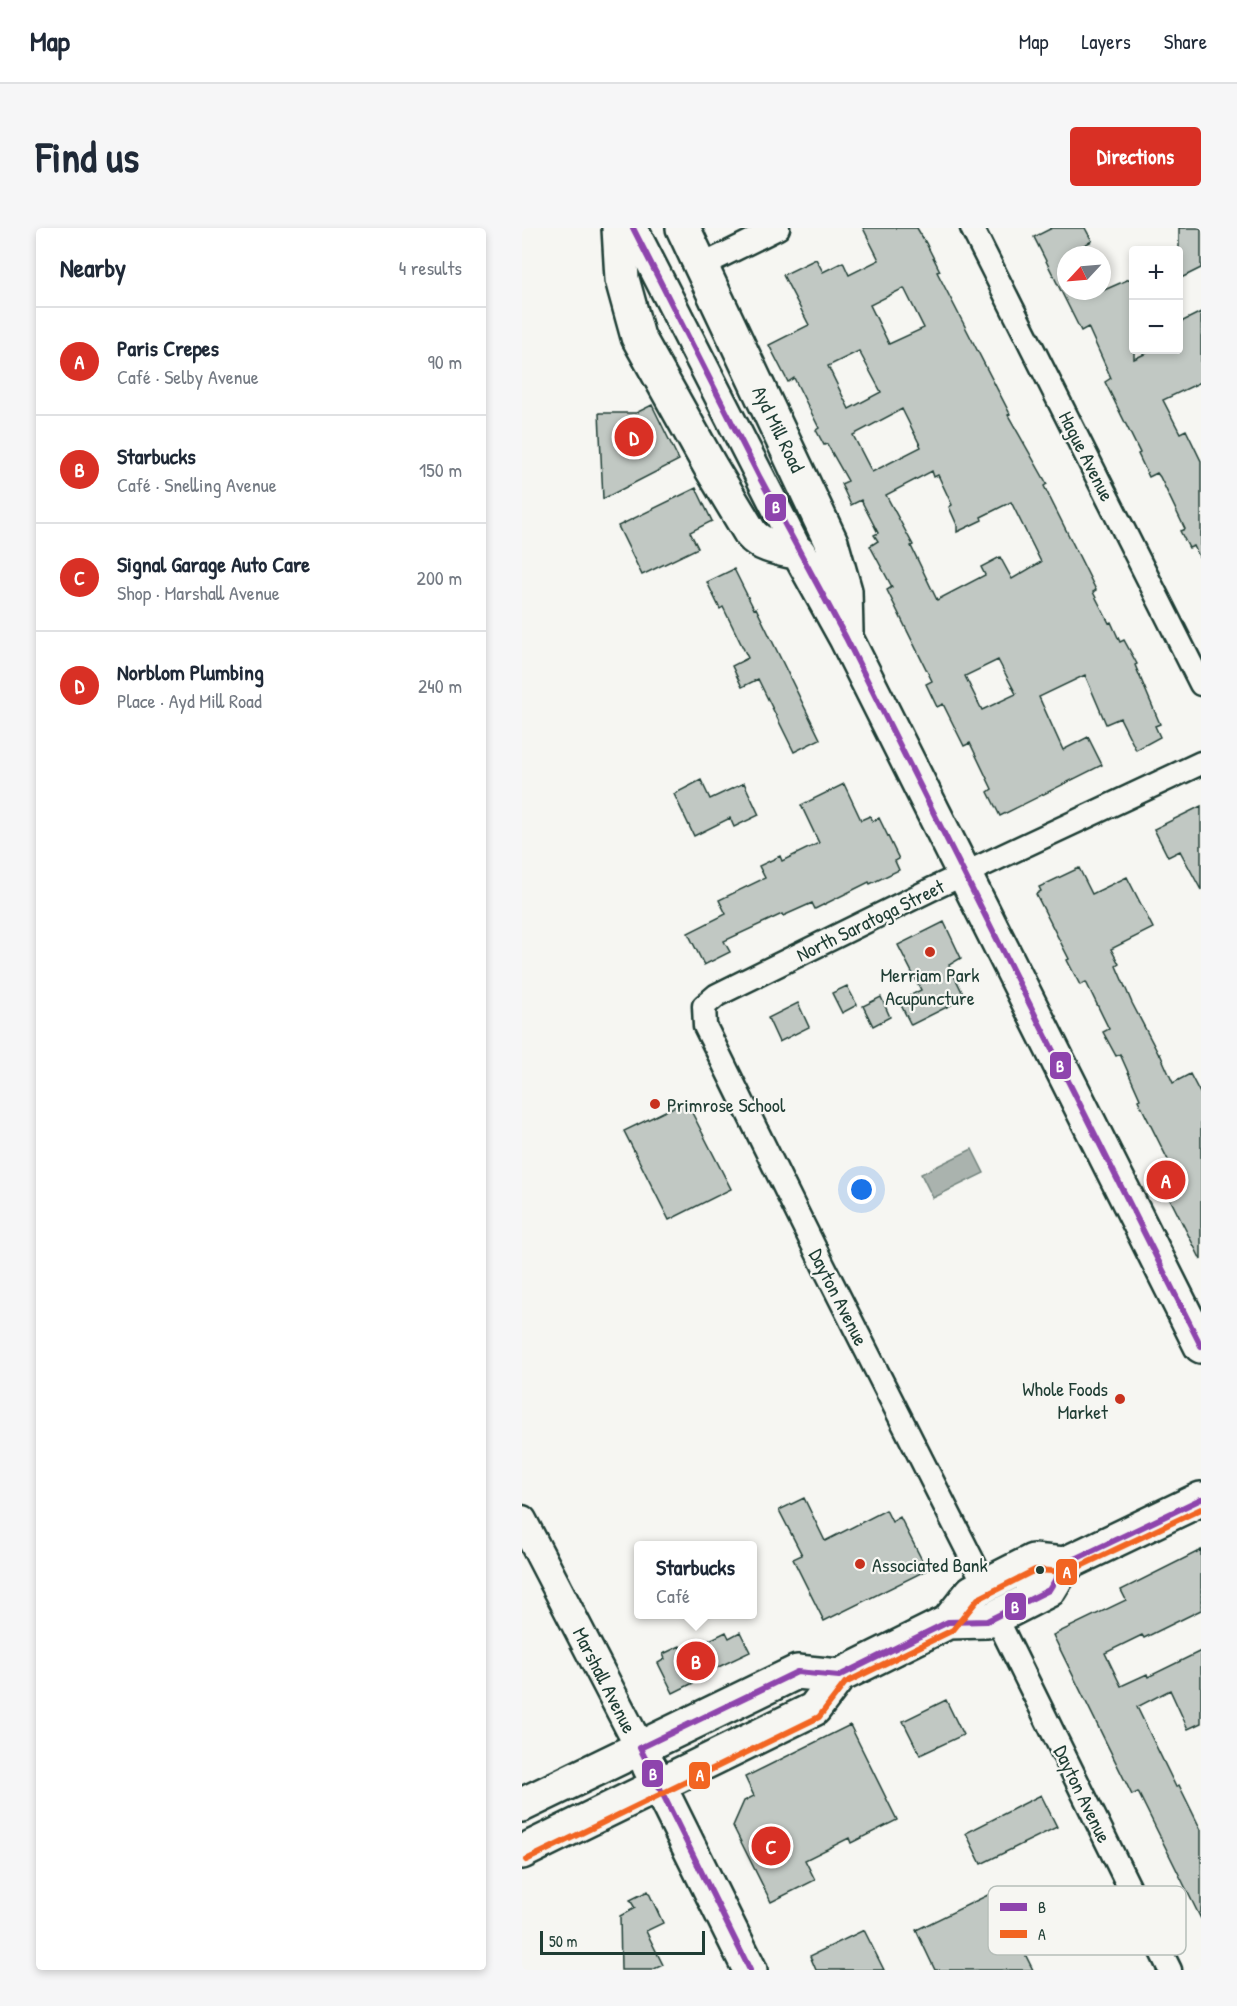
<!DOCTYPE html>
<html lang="en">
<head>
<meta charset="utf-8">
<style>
	:root { --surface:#fff; --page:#f6f6f7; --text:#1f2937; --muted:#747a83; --line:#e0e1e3; --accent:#d93025 }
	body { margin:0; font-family:"Patrick Hand",sans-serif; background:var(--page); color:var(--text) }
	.controls { position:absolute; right:18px; top:18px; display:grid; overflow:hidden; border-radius:6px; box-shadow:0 3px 9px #0003 }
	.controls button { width:54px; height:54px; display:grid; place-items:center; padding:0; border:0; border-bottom:2px solid var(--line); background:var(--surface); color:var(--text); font:30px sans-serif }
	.compass { position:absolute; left:535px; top:18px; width:54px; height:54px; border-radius:50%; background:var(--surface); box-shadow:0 3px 9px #0003; rotate:244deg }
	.scale { position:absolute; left:18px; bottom:15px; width:165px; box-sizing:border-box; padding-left:6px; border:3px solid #1f3d34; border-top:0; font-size:16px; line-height:21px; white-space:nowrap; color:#1f3d34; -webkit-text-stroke:4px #f6f6f2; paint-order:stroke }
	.you { position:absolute; left:340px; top:962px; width:21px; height:21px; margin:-15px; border:4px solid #fff; border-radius:50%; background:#1a73e8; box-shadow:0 0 0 9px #1a73e833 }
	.badge { display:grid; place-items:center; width:39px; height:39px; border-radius:50%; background:var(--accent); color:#fff; font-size:20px; font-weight:700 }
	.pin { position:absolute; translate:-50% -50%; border:3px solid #fff; box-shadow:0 2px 6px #0006 }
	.popup { position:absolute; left:112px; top:1313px; width:123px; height:78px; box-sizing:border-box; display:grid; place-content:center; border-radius:6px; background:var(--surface); filter:drop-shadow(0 2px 4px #0005); font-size:20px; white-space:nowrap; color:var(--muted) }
	.popup b { font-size:22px; color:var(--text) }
	.popup::after { content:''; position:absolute; left:50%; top:100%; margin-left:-12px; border:12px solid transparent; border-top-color:var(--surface) }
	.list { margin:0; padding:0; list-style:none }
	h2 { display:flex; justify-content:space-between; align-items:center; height:78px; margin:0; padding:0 24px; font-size:26px }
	h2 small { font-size:20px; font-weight:400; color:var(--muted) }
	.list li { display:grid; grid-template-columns:39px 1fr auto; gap:18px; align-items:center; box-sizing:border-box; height:108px; padding:0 24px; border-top:2px solid var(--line) }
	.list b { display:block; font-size:22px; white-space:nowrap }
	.list p { margin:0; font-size:20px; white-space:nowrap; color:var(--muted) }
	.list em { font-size:20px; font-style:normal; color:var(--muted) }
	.map { position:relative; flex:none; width:679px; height:1742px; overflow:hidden; border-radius:6px }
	header { display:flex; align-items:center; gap:36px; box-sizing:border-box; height:84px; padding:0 30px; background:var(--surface); border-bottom:2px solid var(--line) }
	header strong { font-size:28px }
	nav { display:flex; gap:33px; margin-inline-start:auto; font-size:21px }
	.intro { display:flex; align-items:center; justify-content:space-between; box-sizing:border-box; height:144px; padding:0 36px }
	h1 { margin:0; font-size:42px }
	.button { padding:15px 27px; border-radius:6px; background:var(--accent); color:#fff; font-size:21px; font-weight:700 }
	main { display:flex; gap:36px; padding:0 36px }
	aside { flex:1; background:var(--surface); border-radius:6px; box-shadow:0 3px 9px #0003 }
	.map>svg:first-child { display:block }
</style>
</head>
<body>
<header>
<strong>Map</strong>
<nav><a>Map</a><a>Layers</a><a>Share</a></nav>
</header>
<div class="intro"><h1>Find us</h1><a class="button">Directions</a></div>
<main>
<aside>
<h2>Nearby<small>4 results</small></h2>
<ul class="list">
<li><span class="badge">A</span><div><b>Paris Crepes</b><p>Café · Selby Avenue</p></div><em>90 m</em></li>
<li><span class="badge">B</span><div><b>Starbucks</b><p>Café · Snelling Avenue</p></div><em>150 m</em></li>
<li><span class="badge">C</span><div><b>Signal Garage Auto Care</b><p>Shop · Marshall Avenue</p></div><em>200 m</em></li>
<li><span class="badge">D</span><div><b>Norblom Plumbing</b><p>Place · Ayd Mill Road</p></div><em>240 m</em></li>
</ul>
</aside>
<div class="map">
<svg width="679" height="1742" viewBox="0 0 679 1742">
	<rect width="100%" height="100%" fill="#f6f6f2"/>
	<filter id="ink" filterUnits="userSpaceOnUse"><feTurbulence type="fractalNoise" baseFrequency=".0167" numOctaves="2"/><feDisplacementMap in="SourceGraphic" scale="12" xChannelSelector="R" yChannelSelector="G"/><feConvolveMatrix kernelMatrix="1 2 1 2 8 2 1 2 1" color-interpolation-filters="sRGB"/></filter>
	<g filter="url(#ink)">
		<path fill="#aab3ae" stroke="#72847d" stroke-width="1.5" d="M450,921L462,945L411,970L399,946Z"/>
		<path fill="#c1c8c3" stroke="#1f3d34" stroke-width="1.5" fill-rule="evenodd" d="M341,0H395L404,15L418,43L415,44L488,186L486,187L525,256L522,258L574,362L571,364L587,395L589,394L598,414L602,412L615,436L613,437L638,496L633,498L638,509L614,522L598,490L584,496L563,447L517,469L541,522L566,509L580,537L478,588L466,564L470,561L448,515L442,518L421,476L415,479L404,456L410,453L365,362L370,359L348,318L356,313L352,307L356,305L339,272L329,277L319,256L326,253L305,216L302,217L294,202L297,200L272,150L266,154L247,117L287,97L261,47L294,31L301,44L321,34L327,47L357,32ZM382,60L402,100L367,116L348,77ZM337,123L359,164L327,181L306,138ZM380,181L399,219L350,244L331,207ZM410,243L412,249L416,247L430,277L427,279L435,297V304L460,292L459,289L489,274L519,334L490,351L478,329L459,339L463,347L415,372L389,318L391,317L364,267ZM476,432L494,466L460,482L443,448Z
			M530,0H563L570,13L544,27V63H580L612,49V131L631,122H657V95L679,84V154L641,172L658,205L664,202L679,233V333L672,318L667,320L658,303L663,301L638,249L635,245L627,249L616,226L618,225L583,154L589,150L566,99L559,103L512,9Z
			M657,0H679V40L657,51Z
			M130,177L157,232L81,271L77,185H114Z
			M174,260L190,293L168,304L176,320L120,347L96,298Z
			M212,341L232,381L234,380L298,511L272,524L236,451L220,459L210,438L226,430L201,379L198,381L185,354Z
			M179,552L188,571L222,555L237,587L212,599L208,590L172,608L152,566Z
			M322,556L339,592L348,588L351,593L357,590L377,631L373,633L377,642L348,656L347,654L293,681L290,675L261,688L260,686L202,713L208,724L182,737L166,705L204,686L197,672L243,650L237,638L258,628L260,633L297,615L279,577Z
			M679,578V662L658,623L646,629L632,601Z
			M557,640L570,666L605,649L631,700L589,721L597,736L594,738L610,775L637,827L638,826L651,855L668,846L679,867V1032L636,947L650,940L616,872L618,871L598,826L594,828L581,804L587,801L564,754L558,757L545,732L547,731L514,666L519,663L517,659Z
			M422,694L439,730L427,737L443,770L389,797L377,773L399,762L376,717Z
			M325,758L335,777L320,785L310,765Z
			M359,769L368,789L351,798L341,778Z
			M276,775L287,799L257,814L246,790Z
			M164,873L209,961L147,992L102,903Z
			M282,1270L303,1313L364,1282L370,1294L378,1289L405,1342L302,1393L271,1331L280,1327L257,1282Z
			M679,1322V1382L622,1410L620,1407L583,1425L599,1458L625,1446L626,1449L679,1423V1495L666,1501L648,1462L615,1479L654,1559L657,1557L679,1602V1691L616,1564L610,1567L531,1407L604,1372L599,1362Z
			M204,1404L207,1410L218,1404L228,1424L190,1442L191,1445L151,1465L136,1435L143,1431L141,1426L158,1418L161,1425Z
			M424,1472L441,1507L398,1527L381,1493Z
			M328,1497L375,1592L329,1615L327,1610L283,1632L293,1652L249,1674L211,1598L222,1573L232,1568L223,1549Z
			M519,1567L535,1599L459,1636L444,1605Z
			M126,1663L141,1695L124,1703L141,1737L130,1742H99L98,1688L113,1680L108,1672Z
			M472,1664L511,1742H413L394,1702Z
			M342,1702L362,1742H294L288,1728Z"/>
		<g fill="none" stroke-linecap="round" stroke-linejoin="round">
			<g stroke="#1f3d34" stroke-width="27">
				<path id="minor" d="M450,0L679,456
					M179,38L256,0
					M463,1357L302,1039L183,798L182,778L195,767L410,661L679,535
					M474,1389L648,1742"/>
			</g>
			<g stroke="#1f3d34" stroke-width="33">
				<path id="tertiary" d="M111,0L277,325
					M0,1292L118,1520"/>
			</g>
			<g stroke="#1f3d34" stroke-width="38">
				<path id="secondary" d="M97,0L100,51L116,109L188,238L229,306C240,319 261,321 277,325L324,410L679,1118
					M161,0L309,314L323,363L324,404"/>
			</g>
			<g stroke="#1f3d34" stroke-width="38">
				<path id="primary" d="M426,1394L465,1393L474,1389L527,1362L543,1336
					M127,1538L228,1742
					M0,1577L275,1444L317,1448
					M0,1624L292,1481L317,1448L426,1394L450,1364L511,1333L543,1336L679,1271"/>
			</g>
			<use href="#minor" stroke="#f6f6f2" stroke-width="22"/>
			<use href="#tertiary" stroke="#f6f6f2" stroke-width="28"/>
			<use href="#secondary" stroke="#f6f6f2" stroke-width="33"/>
			<use href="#primary" stroke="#f6f6f2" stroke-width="33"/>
			<g stroke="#f6f6f2" stroke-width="10">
				<path id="bus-1" d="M111,0L238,250L324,410L679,1118
					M228,1742L118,1520L275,1444L317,1448L426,1394L465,1393L527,1362L543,1336L679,1271"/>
			</g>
			<g stroke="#f6f6f2" stroke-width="10">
				<path id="bus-2" d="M4,1632L297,1489L323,1455L431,1402L456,1371L513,1342L546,1344L679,1281"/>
			</g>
			<use href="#bus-1" stroke="#8e44ad" stroke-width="6"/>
			<use href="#bus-2" stroke="#f26522" stroke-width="6"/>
		</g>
	</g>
	<g fill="#c8321e" stroke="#f6f6f2" stroke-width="2">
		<circle cx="408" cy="724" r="6"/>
		<circle cx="133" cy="876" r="6"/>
		<circle cx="598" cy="1171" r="6"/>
		<circle cx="338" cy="1336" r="6"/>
	</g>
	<circle fill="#1f3d34" stroke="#f6f6f2" stroke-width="2" cx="518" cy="1342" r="5"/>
	<g text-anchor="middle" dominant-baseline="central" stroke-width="4.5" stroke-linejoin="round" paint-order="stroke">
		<g font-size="20" fill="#1f3d34" stroke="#f6f6f2">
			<text transform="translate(257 201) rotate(64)">Ayd Mill Road</text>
			<text transform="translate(565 228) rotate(63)">Hague Avenue</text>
			<text transform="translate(348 692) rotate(-26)">North Saratoga Street</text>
			<text transform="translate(317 1069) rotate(63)">Dayton Avenue</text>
			<text transform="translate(83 1452) rotate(63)">Marshall Avenue</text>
			<text transform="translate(561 1566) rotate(64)">Dayton Avenue</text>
		</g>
		<g font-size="20" fill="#1f3d34" stroke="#f6f6f2" text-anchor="start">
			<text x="408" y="746" text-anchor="middle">Merriam Park<tspan x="408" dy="23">Acupuncture</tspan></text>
			<text x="145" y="876">Primrose School</text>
			<text x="586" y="1160" text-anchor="end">Whole Foods<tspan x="586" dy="23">Market</tspan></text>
			<text x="350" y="1336">Associated Bank</text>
		</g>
	</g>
	<rect x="466" y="1658" width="198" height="69" rx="9" fill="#f6f6f2" stroke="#b6beb9" stroke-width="1.5"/>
	<rect x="478" y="1675" width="27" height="8" fill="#8e44ad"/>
	<rect x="478" y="1702" width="27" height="8" fill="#f26522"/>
	<g font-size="16" fill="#1f3d34">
		<text x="516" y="1685">B</text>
		<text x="516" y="1712">A</text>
	</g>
	<g stroke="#f6f6f2" stroke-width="2">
		<rect x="242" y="265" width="23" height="29" rx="6" fill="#8e44ad"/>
		<rect x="527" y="823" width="23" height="29" rx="6" fill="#8e44ad"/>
		<rect x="533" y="1330" width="23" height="28" rx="6" fill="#f26522"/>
		<rect x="482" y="1364" width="23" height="29" rx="6" fill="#8e44ad"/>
		<rect x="119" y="1531" width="23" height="29" rx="6" fill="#8e44ad"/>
		<rect x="166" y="1533" width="23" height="29" rx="6" fill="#f26522"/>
	</g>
	<g font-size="16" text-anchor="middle" font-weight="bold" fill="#fff">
		<text x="254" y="285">B</text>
		<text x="538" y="844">B</text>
		<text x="545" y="1350">A</text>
		<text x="493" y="1385">B</text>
		<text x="131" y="1552">B</text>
		<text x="178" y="1553">A</text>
	</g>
</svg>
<div class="controls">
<button>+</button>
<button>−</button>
</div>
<svg class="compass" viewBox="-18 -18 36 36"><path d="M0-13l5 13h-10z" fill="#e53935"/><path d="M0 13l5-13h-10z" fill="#747a83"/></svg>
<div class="scale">50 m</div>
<div class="you"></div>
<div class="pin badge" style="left:644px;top:952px">A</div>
<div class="pin badge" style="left:174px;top:1433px">B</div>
<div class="popup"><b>Starbucks</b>Café</div>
<div class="pin badge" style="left:249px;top:1618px">C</div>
<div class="pin badge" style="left:112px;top:209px">D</div>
</div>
</main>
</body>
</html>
